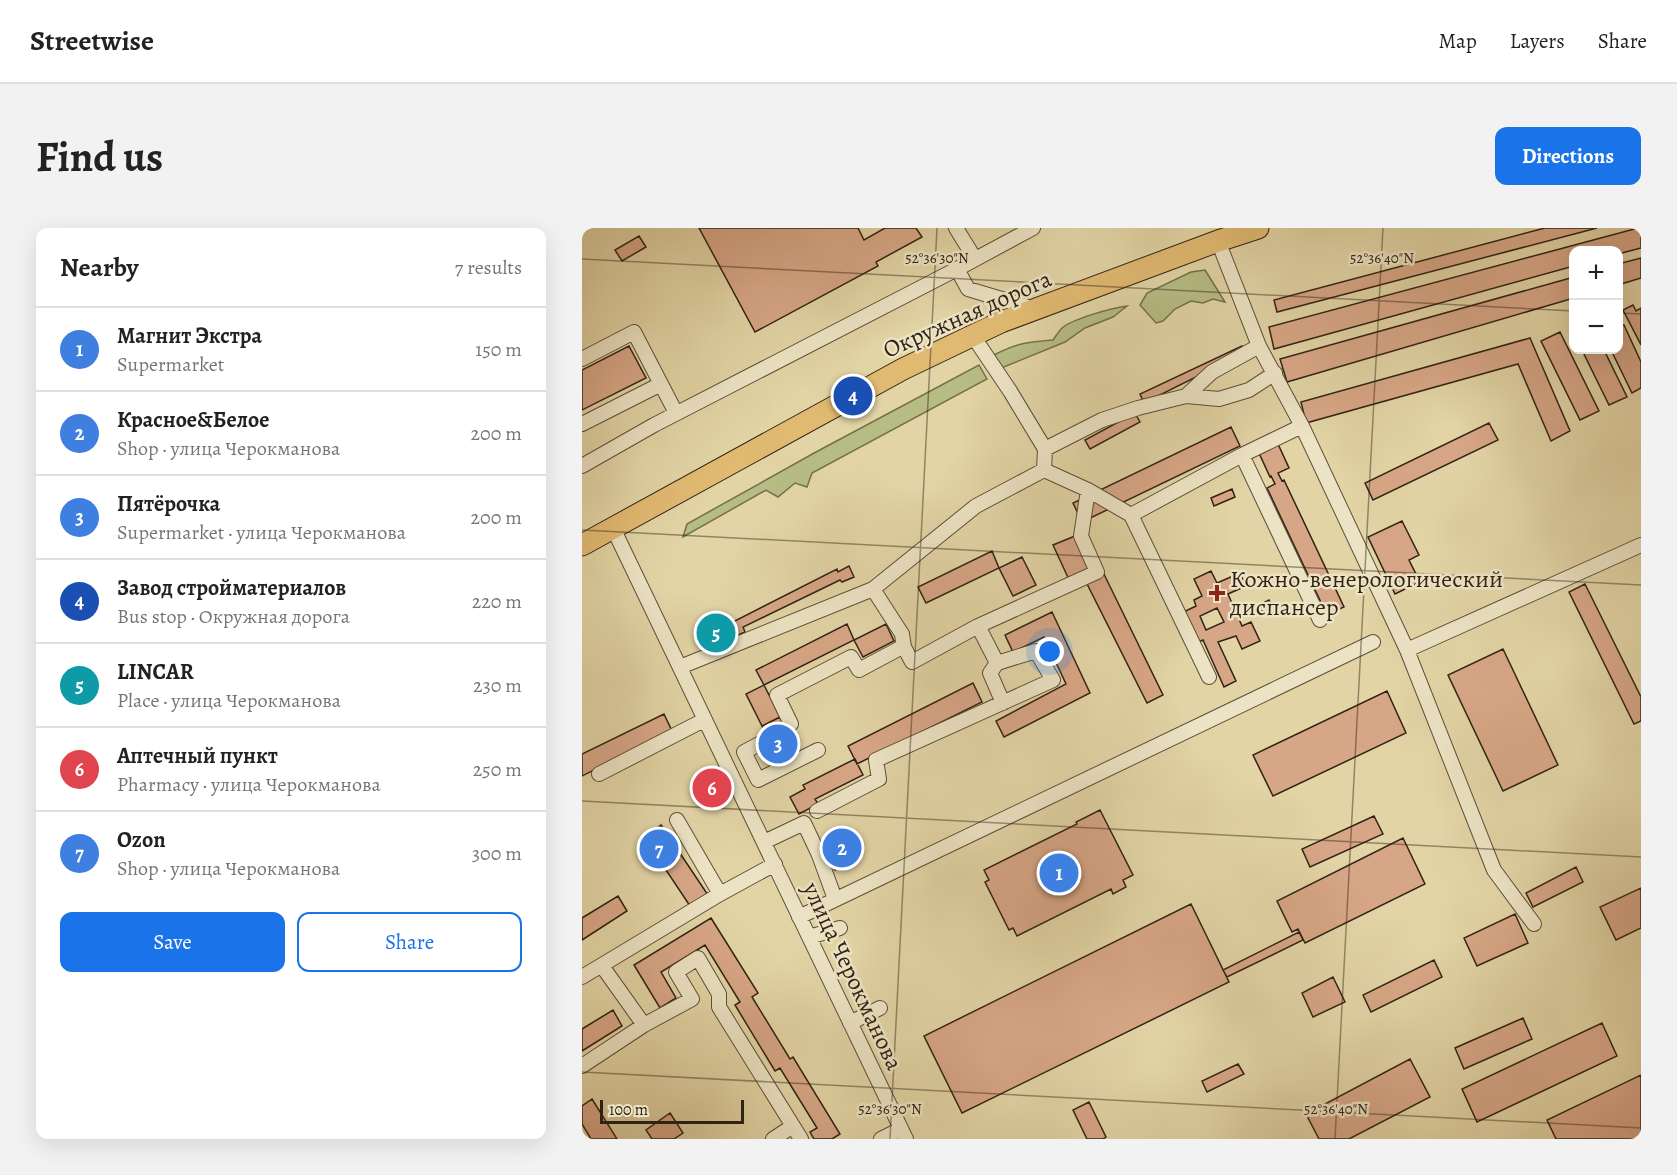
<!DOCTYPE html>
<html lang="en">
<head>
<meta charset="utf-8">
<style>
	:root { --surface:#fff; --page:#f2f2f2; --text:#222; --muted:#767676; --line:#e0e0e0; --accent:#1a73e8 }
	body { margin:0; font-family:Alegreya,serif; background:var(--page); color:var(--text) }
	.controls { position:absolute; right:18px; top:18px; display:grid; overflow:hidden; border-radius:12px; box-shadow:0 6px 24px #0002 }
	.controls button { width:54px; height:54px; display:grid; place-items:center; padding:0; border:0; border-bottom:2px solid var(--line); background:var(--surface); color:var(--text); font:30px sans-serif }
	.scale { position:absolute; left:18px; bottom:15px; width:144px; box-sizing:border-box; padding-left:6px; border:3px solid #302314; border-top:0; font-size:16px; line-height:21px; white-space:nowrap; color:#302314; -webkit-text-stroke:4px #ece3c4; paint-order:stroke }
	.you { position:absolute; left:468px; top:424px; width:21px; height:21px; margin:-15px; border:4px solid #fff; border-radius:50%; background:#1a73e8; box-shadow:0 0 0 9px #1a73e833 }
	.badge { display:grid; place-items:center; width:39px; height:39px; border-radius:50%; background:var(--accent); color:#fff; font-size:20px; font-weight:700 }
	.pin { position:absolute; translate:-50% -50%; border:3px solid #fff; box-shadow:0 2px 6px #0006 }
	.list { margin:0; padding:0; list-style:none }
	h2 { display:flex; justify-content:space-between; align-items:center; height:78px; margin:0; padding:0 24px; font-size:26px }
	h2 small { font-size:20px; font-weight:400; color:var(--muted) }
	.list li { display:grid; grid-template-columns:39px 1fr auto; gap:18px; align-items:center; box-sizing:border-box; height:84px; padding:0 24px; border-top:2px solid var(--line) }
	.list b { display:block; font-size:22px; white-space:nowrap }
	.list p { margin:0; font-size:20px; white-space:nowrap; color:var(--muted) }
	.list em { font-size:20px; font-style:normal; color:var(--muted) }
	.actions { display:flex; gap:12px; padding:18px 24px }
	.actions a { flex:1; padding:14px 0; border:2px solid var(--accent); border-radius:12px; text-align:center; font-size:21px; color:var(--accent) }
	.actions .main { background:var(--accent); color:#fff }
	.map { position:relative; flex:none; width:1059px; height:911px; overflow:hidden; border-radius:12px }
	header { display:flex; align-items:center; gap:36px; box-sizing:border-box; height:84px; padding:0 30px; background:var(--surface); border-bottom:2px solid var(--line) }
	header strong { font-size:28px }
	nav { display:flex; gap:33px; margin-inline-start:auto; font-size:21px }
	.intro { display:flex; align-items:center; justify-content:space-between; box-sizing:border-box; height:144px; padding:0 36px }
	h1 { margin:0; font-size:42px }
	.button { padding:15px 27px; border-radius:12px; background:var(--accent); color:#fff; font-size:21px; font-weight:700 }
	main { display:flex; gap:36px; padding:0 36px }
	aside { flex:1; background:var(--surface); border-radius:12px; box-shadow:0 6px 24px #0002 }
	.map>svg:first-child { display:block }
</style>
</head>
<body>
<header>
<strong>Streetwise</strong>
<nav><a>Map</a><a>Layers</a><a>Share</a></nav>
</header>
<div class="intro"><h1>Find us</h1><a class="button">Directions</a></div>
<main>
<aside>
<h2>Nearby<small>7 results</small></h2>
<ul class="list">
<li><span class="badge" style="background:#3f7fe0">1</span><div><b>Магнит Экстра</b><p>Supermarket</p></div><em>150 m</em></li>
<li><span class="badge" style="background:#3f7fe0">2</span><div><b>Красное&amp;Белое</b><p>Shop · улица Черокманова</p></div><em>200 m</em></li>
<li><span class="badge" style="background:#3f7fe0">3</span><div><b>Пятёрочка</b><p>Supermarket · улица Черокманова</p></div><em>200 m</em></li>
<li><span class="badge" style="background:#1a4fb4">4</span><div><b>Завод стройматериалов</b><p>Bus stop · Окружная дорога</p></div><em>220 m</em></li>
<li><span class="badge" style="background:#0f9aa8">5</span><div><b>LINCAR</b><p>Place · улица Черокманова</p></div><em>230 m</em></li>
<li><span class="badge" style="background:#e0444e">6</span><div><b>Аптечный пункт</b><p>Pharmacy · улица Черокманова</p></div><em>250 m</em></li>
<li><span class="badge" style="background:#3f7fe0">7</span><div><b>Ozon</b><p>Shop · улица Черокманова</p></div><em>300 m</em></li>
</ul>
<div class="actions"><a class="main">Save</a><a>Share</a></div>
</aside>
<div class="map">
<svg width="1059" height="911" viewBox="0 0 1059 911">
	<rect width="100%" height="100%" fill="#e2d4a5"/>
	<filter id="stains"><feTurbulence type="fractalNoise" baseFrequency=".00333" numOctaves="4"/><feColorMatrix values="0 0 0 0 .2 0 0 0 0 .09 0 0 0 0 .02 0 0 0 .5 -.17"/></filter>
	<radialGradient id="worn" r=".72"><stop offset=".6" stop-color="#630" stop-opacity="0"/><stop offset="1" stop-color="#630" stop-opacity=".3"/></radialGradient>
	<path fill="#b7bc84" stroke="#74704c" stroke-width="1.5" d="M623,42L643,74L631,71L621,75L609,73L593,81L581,93L574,95L558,77L565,65L609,44Z
		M545,78L531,89L503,100L483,114L417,141L412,127C435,115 446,114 471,112C474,108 477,103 480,100C490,91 530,80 545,78Z
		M397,137L405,151L230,245L225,259L213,255L196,269L184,262L101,309L105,296L234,224Z"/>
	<path fill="#d7a686" stroke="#302314" stroke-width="1.5" fill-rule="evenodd" d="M117,0H276L282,12L303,0H334L340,9L294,34L296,38L173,104Z
		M963,0H1015L695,84L692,72Z
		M1056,0H1059V20L1036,26V22H992V38L692,121L687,99Z
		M57,8L64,19L40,33L33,22Z
		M1059,30V50L1036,57V36Z
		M992,49V70L705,154L698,131Z
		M1051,77L1054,83L1059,80V117L1041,82Z
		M1042,97L1059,134V160L1050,165L1029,122H1036V99Z
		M978,104L1017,183L998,192L959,113Z
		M948,110L988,203L969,213L936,136L724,195L719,174Z
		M47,118L64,150L0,182V142Z
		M660,118L664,124L562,175L558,166Z
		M1000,122H1022L1045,169L1027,177Z
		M553,185L558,194L508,221L503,212Z
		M907,195L916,212L791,272L783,255Z
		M649,199L658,218L500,294L491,275Z
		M696,216L707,240L696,245L700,253L702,252L762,379L745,387L685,260L693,256L689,248L688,249L677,225Z
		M650,261L653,269L632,278L629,270Z
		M820,293L837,327L827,332L838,354L813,366L786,309Z
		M498,306L519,340L581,467L565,475L502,350L489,356L471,317Z
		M410,323L417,340L344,375L336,359Z
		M440,329L454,357L431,368L417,340Z
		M267,338L272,349L260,354L258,352L161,399L163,404L147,411L141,399L255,341L256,344Z
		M629,343L635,355L658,345L664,358L646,366L660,398L669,394L678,413L660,421L654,408L636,414L654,453L642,459L621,412L611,416L593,388L614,378L612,372L620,368L612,351ZM635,380L642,394L624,402L618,388Z
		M1003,356L1059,469V493L1052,496L987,364Z
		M687,372L690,378L676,385L673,379Z
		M470,384L508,465L422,509L414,493L484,456L462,409L431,424L423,407Z
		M136,389L147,411L131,419L121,396Z
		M265,396L272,412L182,457L174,442Z
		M304,396L312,413L281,429L272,412Z
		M921,421L976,537L921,563L866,447Z
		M391,455L400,474L275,536L266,518Z
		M182,457L198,489L180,498L164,466Z
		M805,463L824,505L691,568L671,527Z
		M82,486L90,503L0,548V526Z
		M198,489L215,523L197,532L180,498Z
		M273,531L281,547L233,571L236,576L217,586L208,569L223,561L221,557Z
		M132,544L143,561L126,571L115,553Z
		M518,582L551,647L541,652L544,659L531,666L529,661L435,708L431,700L427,702L403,654L407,652L402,642L495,596L494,594Z
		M792,588L801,606L728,639L720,621Z
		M79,597L126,667L108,678L62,609Z
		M271,606L279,623L264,631L266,636L253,642L242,619Z
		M821,610L843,656L723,715L716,701L710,704L695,673Z
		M994,639L1001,654L951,679L944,665Z
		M1059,660V700L1034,712L1018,679Z
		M36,668L45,683L0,712V690Z
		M609,676L647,754L380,885L342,808Z
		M933,686L946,715L895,738L882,710Z
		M129,690L176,765L170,769L208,831L211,829L258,906L250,911H232L228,904L235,900L198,840L193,843L153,777L158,774L123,717L79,744L94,770L78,780L52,737Z
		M717,704L721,712L645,749L641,742Z
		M852,732L860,749L789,784L781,767Z
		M751,749L763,774L731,789L720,765Z
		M31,782L40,798L0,823V801Z
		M941,790L950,811L882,841L873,820Z
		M1020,795L1035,828L895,894L880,861Z
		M828,831L848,869L767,911H737L724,886Z
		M656,836L662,846L625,864L620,853Z
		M1059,847V911H974L965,892Z
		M10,871L35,911H9L0,896V878Z
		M507,874L524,909L521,911H505L491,882Z
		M88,885L101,905L92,911H70L64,902Z"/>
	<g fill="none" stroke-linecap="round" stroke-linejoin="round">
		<g stroke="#5c4f38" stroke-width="16">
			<path id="minor" d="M374,0L393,31
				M451,0L375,41L386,61L453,81
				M636,13L677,118L720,198L825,422L912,642L952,696
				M391,108L428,163L463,221L462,242L506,262L499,308L515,344L396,398
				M0,131L52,104L94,185
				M604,168L630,144L677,118
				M0,196L79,156
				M463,221L520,192L556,180L604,168L637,171L667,162L693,145
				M660,227L738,392
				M0,238L72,197L375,41
				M506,262L549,287L627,449
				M549,287L660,227L720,198
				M31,300L324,911
				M291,361L394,278L462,242
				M825,422L1059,317
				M415,435L408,445L421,475
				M98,439L291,361L320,406L322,419L330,434L396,398L415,435L454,423L471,452L294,532L297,551L235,583
				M209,496L195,467L269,429L277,442L322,418
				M181,514L162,524L176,552L236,522
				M17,546L122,492
				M95,592L138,666
				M182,614L222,595L237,627L253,671
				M217,689L791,414
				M227,709L258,700
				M0,749L138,666L193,636
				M268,795L298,780
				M62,797L110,771L94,744L116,730L137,766V779L219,911
				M0,838L62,797L20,738
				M191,911L211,898
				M299,911L319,901"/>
		</g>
		<g stroke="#302314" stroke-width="23">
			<path id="highway" d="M0,317L321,141L419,94L636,13L676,0"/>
		</g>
		<use href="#minor" stroke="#ece3c4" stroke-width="14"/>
		<use href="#highway" stroke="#e1ba72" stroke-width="21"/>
	</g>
	<path fill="none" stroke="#302314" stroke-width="1.5" stroke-opacity="0.45" d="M0,31L992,83M1036,85L1059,86M0,302L1059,357M0,573L1059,629M0,844L1059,900M308,911L355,0M753,911L801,0"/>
	<path fill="#8f2418" stroke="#ece3c4" stroke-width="2" d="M632 356h6v6h6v6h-6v6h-6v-6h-6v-6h6z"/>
	<g text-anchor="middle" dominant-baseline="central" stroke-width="5" stroke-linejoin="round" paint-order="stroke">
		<g font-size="24" fill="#302314" stroke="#ece3c4">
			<text transform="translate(385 86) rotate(-24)">Окружная дорога</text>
			<text transform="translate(271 748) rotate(65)">улица Черокманова</text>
		</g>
		<g font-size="24" fill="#302314" stroke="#ece3c4" text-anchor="start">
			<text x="648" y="351">Кожно-венерологический<tspan x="648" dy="28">диспансер</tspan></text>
		</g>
	</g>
	<g font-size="15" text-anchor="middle" fill="#302314" stroke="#ece3c4" stroke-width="5" stroke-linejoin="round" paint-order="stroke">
		<text x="355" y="35">52°36'30"N</text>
		<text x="800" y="35">52°36'40"N</text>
		<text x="308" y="886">52°36'30"N</text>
		<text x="754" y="886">52°36'40"N</text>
	</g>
	<rect width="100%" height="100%" filter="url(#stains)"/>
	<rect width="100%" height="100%" fill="url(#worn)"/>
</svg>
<div class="controls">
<button>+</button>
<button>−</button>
</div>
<div class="scale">100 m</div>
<div class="you"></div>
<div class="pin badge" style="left:477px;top:645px;background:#3f7fe0">1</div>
<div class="pin badge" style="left:260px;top:620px;background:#3f7fe0">2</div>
<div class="pin badge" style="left:196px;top:516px;background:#3f7fe0">3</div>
<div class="pin badge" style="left:271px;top:168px;background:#1a4fb4">4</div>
<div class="pin badge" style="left:134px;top:405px;background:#0f9aa8">5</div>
<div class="pin badge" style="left:130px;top:560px;background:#e0444e">6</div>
<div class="pin badge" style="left:77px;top:621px;background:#3f7fe0">7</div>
</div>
</main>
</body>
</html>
